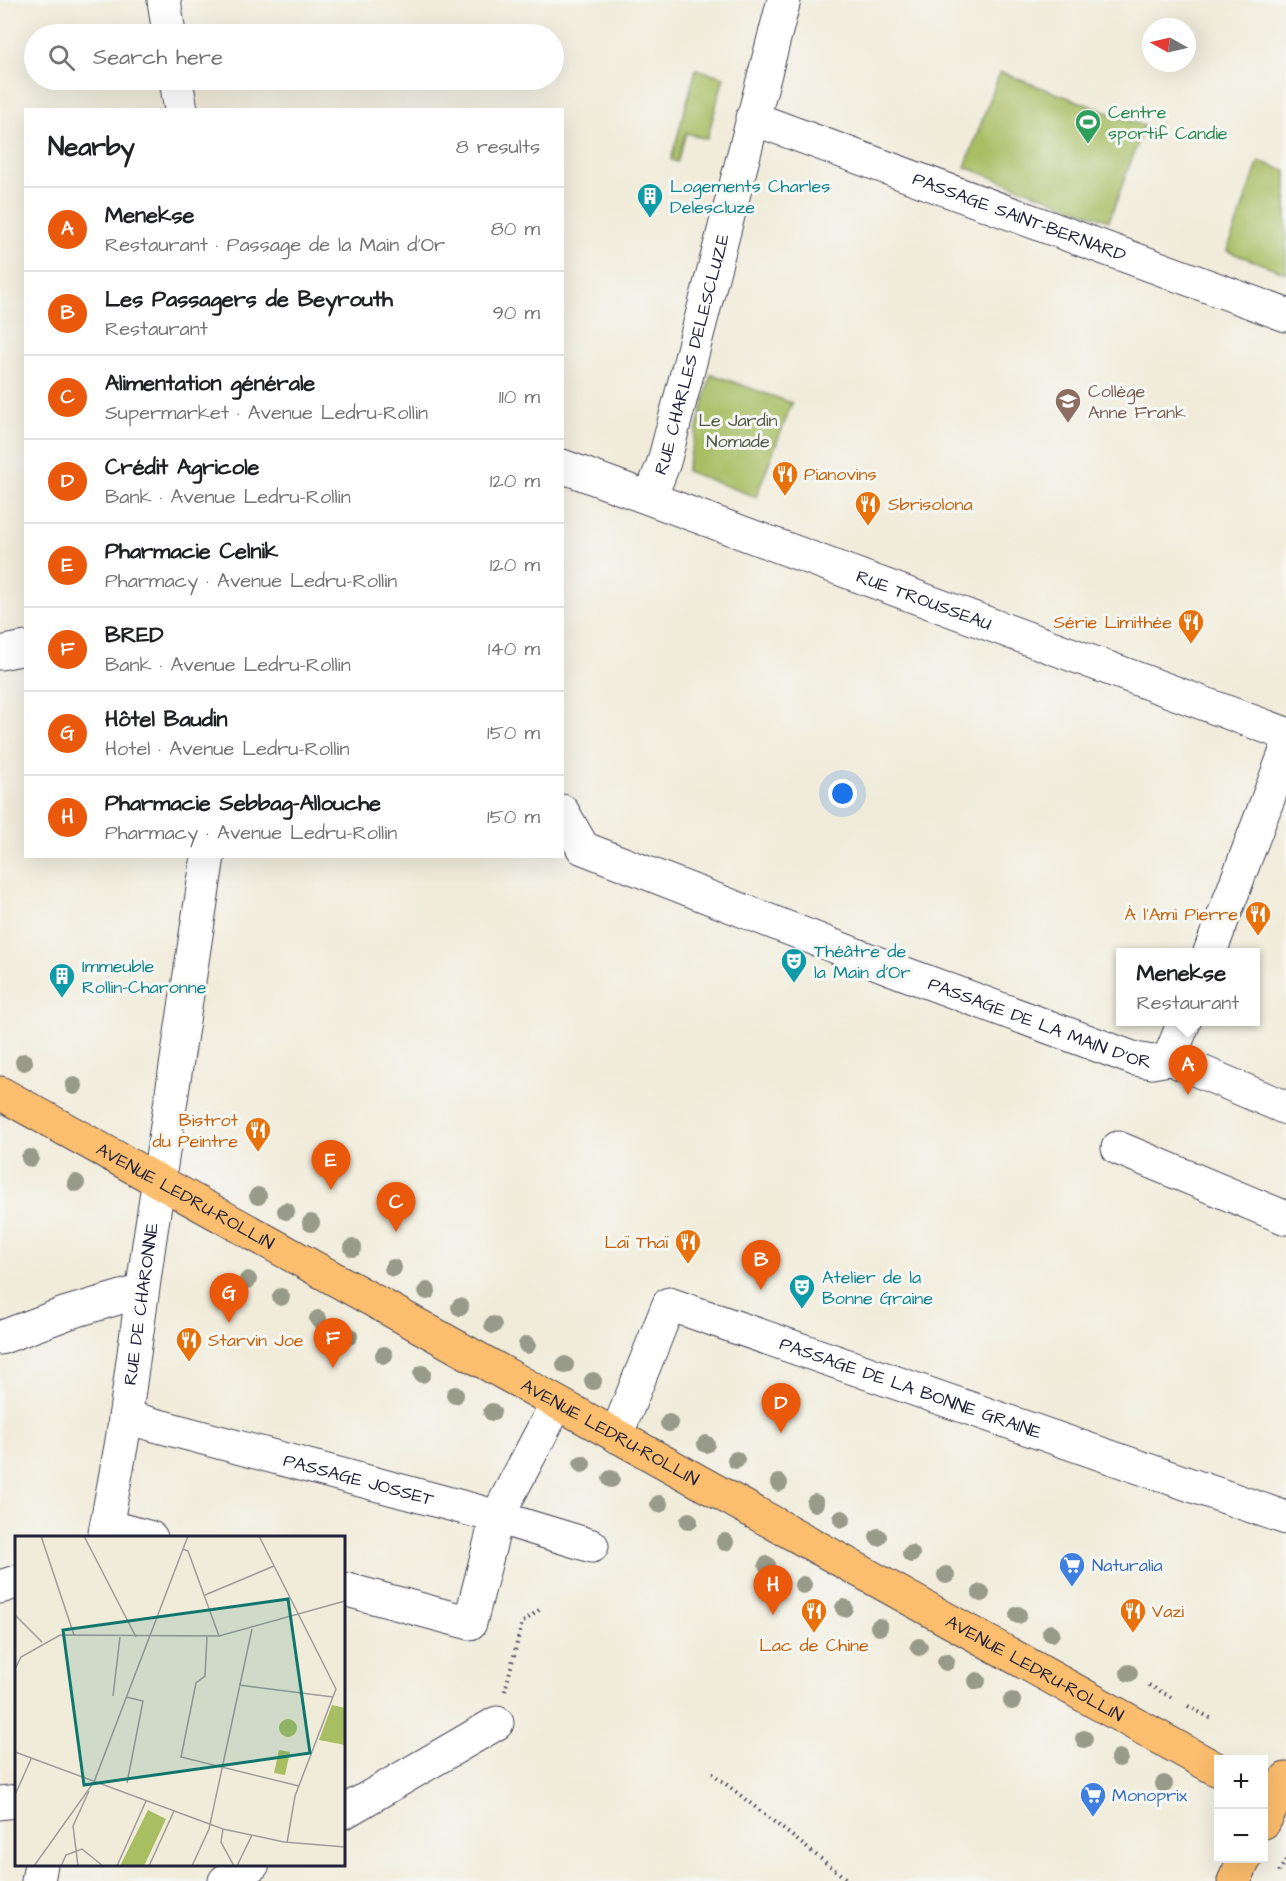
<!DOCTYPE html>
<html lang="en">
<head>
<meta charset="utf-8">
<style>
	:root { --surface:#fff; --page:#f2f2f2; --text:#202124; --muted:#757577; --line:#e0e0e0; --accent:#ea580c }
	body { margin:0; font-family:"Architects Daughter",sans-serif; background:var(--page); color:var(--text) }
	.controls { position:absolute; right:18px; bottom:18px; display:grid; overflow:hidden; border-radius:0px; box-shadow:0 6px 24px #0002 }
	.controls button { width:54px; height:54px; display:grid; place-items:center; padding:0; border:0; border-bottom:2px solid var(--line); background:var(--surface); color:var(--text); font:30px sans-serif }
	.compass { position:absolute; left:1142px; top:18px; width:54px; height:54px; border-radius:50%; background:var(--surface); box-shadow:0 6px 24px #0002; rotate:278deg }
	.you { position:absolute; left:843px; top:794px; width:21px; height:21px; margin:-15px; border:4px solid #fff; border-radius:50%; background:#1a73e8; box-shadow:0 0 0 9px #1a73e833 }
	.badge { display:grid; place-items:center; width:39px; height:39px; border-radius:50%; background:var(--accent); color:#fff; font-size:20px; font-weight:700 }
	.pin { position:absolute; translate:-50% -50px; filter:drop-shadow(0 2px 3px #0008) }
	.pin::after { content:''; position:absolute; top:32px; width:21px; height:18px; background:inherit; clip-path:polygon(0 0,100% 0,50% 100%) }
	.popup { position:absolute; left:1116px; top:948px; width:144px; height:78px; box-sizing:border-box; display:grid; place-content:center; border-radius:0px; background:var(--surface); filter:drop-shadow(0 2px 4px #0005); font-size:20px; white-space:nowrap; color:var(--muted) }
	.popup b { font-size:22px; color:var(--text) }
	.popup::after { content:''; position:absolute; left:50%; top:100%; margin-left:-12px; border:12px solid transparent; border-top-color:var(--surface) }
	.list { margin:0; padding:0; list-style:none }
	h2 { display:flex; justify-content:space-between; align-items:center; height:78px; margin:0; padding:0 24px; font-size:26px }
	h2 small { font-size:20px; font-weight:400; color:var(--muted) }
	.list li { display:grid; grid-template-columns:39px 1fr auto; gap:18px; align-items:center; box-sizing:border-box; height:84px; padding:0 24px; border-top:2px solid var(--line) }
	.list b { display:block; font-size:22px; white-space:nowrap }
	.list p { margin:0; font-size:20px; white-space:nowrap; color:var(--muted) }
	.list em { font-size:20px; font-style:normal; color:var(--muted) }
	.icon { flex:none; width:33px; height:33px; fill:none; stroke:currentColor; stroke-width:2; stroke-linecap:round; stroke-linejoin:round }
	.map { position:relative; flex:none; width:1286px; height:1881px; overflow:hidden }
	.search { position:absolute; background:var(--surface); box-shadow:0 6px 24px #0002; left:24px; top:24px; width:540px; height:66px; display:flex; align-items:center; gap:15px; box-sizing:border-box; padding:0 21px; border-radius:33px; color:var(--muted); font-size:22px }
	.panel { position:absolute; background:var(--surface); box-shadow:0 6px 24px #0002; left:24px; top:108px; width:540px; height:750px; border-radius:0px }
	.map>svg:first-child { display:block }
</style>
</head>
<body>
<div class="map">
<svg width="1286" height="1881" viewBox="0 0 1286 1881">
	<rect width="100%" height="100%" fill="#f6f6f2"/>
	<filter id="ink" filterUnits="userSpaceOnUse"><feTurbulence type="fractalNoise" baseFrequency=".0167" numOctaves="2"/><feDisplacementMap in="SourceGraphic" scale="12" xChannelSelector="R" yChannelSelector="G"/><feConvolveMatrix kernelMatrix="1 2 1 2 8 2 1 2 1" color-interpolation-filters="sRGB"/></filter>
	<filter id="wash" filterUnits="userSpaceOnUse"><feTurbulence type="fractalNoise" baseFrequency=".008" numOctaves="4" result="noise"/><feDisplacementMap in="SourceGraphic" scale="24" xChannelSelector="R" yChannelSelector="G"/><feGaussianBlur stdDeviation="1.35" result="paint"/><feColorMatrix in="noise" values="0 0 0 0 0 0 0 0 0 0 0 0 0 0 0 0 0 1.4 0 .05"/><feComposite in="paint" operator="in"/></filter>
	<g filter="url(#wash)">
		<rect width="100%" height="100%" fill="#f1ecda"/>
		<path fill="#a7be63" stroke="#64704f" stroke-width="1.5" d="M696,69L724,77L707,139L686,133L677,162L671,160Z
			M1000,72L1144,126L1109,221L965,167Z
			M1259,161L1286,171V273L1227,251Z
			M711,374L792,403L756,497L686,471Z"/>
	</g>
	<g filter="url(#ink)">
		<g fill="none" stroke-linecap="round" stroke-linejoin="round">
			<g stroke="#414053" stroke-width="35">
				<g id="minor">
					<path d="M164,0L169,34"/>
					<path d="M176,80L181,110"/>
					<path id="s1" d="M752,118L1286,315"/>
					<path id="s2" d="M562,466L1286,734"/>
					<path id="s3" d="M650,498L664,462L784,0"/>
					<path d="M0,653L26,648"/>
					<path id="s4" d="M562,811L583,848L895,970L1135,1059L1152,1062L1169,1059L1184,1022"/>
					<path d="M1210,952L1286,751"/>
					<path d="M1178,1062L1286,1108"/>
					<path d="M1118,1148L1286,1218"/>
					<path d="M0,1338L67,1313L142,1291"/>
					<path id="s5" d="M125,1417L480,1512L592,1546"/>
					<path id="s6" d="M616,1436L669,1304L1286,1518"/>
					<path d="M107,1526L151,1538"/>
					<path id="s7" d="M104,1538L122,1441L149,1244L208,856"/>
					<path d="M0,1587L16,1582"/>
					<path d="M344,1589L470,1623L497,1517L557,1403"/>
					<path d="M0,1803L16,1801"/>
					<path d="M344,1812L497,1723"/>
					<path d="M38,1881L41,1864"/>
					<path d="M225,1881L253,1864"/>
				</g>
			</g>
			<g stroke="#414053" stroke-width="35">
				<g id="major">
					<path id="s8" d="M0,1093L1218,1770"/>
					<path d="M1264,1822L1286,1779"/>
					<path d="M1234,1881L1245,1858"/>
				</g>
			</g>
			<path stroke="#414053" stroke-width="4" stroke-dasharray="1.5 4.5" stroke-linecap="butt" d="M1149,1685L1174,1699
				M505,1691L522,1623L539,1610
				M1188,1706L1214,1720
				M712,1773L849,1881
				M1279,1872L1286,1860"/>
			<use href="#minor" stroke="#fff" stroke-width="33"/>
			<use href="#major" stroke="#fbbd6e" stroke-width="33"/>
		</g>
		<g fill="#999b8a">
			<circle cx="24" cy="1062" r="9"/>
			<circle cx="74" cy="1086" r="9"/>
			<circle cx="30" cy="1158" r="9"/>
			<circle cx="76" cy="1183" r="9"/>
			<circle cx="258" cy="1196" r="9"/>
			<circle cx="286" cy="1211" r="9"/>
			<circle cx="311" cy="1223" r="9"/>
			<circle cx="353" cy="1248" r="9"/>
			<circle cx="393" cy="1268" r="9"/>
			<circle cx="248" cy="1280" r="9"/>
			<circle cx="427" cy="1291" r="9"/>
			<circle cx="281" cy="1297" r="9"/>
			<circle cx="460" cy="1307" r="9"/>
			<circle cx="318" cy="1319" r="9"/>
			<circle cx="493" cy="1325" r="9"/>
			<circle cx="349" cy="1336" r="9"/>
			<circle cx="527" cy="1345" r="9"/>
			<circle cx="384" cy="1355" r="9"/>
			<circle cx="565" cy="1365" r="9"/>
			<circle cx="422" cy="1374" r="9"/>
			<circle cx="593" cy="1381" r="9"/>
			<circle cx="455" cy="1395" r="9"/>
			<circle cx="492" cy="1412" r="9"/>
			<circle cx="669" cy="1423" r="9"/>
			<circle cx="706" cy="1444" r="9"/>
			<circle cx="736" cy="1460" r="9"/>
			<circle cx="582" cy="1464" r="9"/>
			<circle cx="611" cy="1479" r="9"/>
			<circle cx="779" cy="1483" r="9"/>
			<circle cx="815" cy="1503" r="9"/>
			<circle cx="659" cy="1504" r="9"/>
			<circle cx="842" cy="1519" r="9"/>
			<circle cx="689" cy="1521" r="9"/>
			<circle cx="878" cy="1537" r="9"/>
			<circle cx="725" cy="1542" r="9"/>
			<circle cx="911" cy="1554" r="9"/>
			<circle cx="767" cy="1565" r="9"/>
			<circle cx="946" cy="1575" r="9"/>
			<circle cx="803" cy="1585" r="9"/>
			<circle cx="981" cy="1593" r="9"/>
			<circle cx="844" cy="1608" r="9"/>
			<circle cx="1018" cy="1615" r="9"/>
			<circle cx="879" cy="1627" r="9"/>
			<circle cx="1051" cy="1633" r="9"/>
			<circle cx="919" cy="1647" r="9"/>
			<circle cx="946" cy="1662" r="9"/>
			<circle cx="1129" cy="1673" r="9"/>
			<circle cx="977" cy="1681" r="9"/>
			<circle cx="1012" cy="1701" r="9"/>
			<circle cx="1084" cy="1739" r="9"/>
			<circle cx="1119" cy="1758" r="9"/>
			<circle cx="1164" cy="1784" r="9"/>
		</g>
	</g>
	<defs>
		<g id="stadium-pin" transform="scale(1.35)"><path d="M0 17L-7.5 6A9.5 9.5 0 1 1 7.5 6Z" fill="#2e9e5b" stroke="#f6f6f2"/><path d="M0-5a6.5 5 0 1 0 0 10a6.5 5 0 1 0 0-10ZM-3.5-1.8h7v3.6h-7Z" fill="#fff"/></g>
		<g id="building-pin" transform="scale(1.35)"><path d="M0 17L-7.5 6A9.5 9.5 0 1 1 7.5 6Z" fill="#0f9aa8" stroke="#f6f6f2"/><path d="M-4-6H4V6H1V3H-1V6H-4ZM-2.5-4.3h1.7v1.8h-1.7ZM.8-4.3h1.7v1.8H.8ZM-2.5-1h1.7V.8h-1.7ZM.8-1h1.7V.8H.8Z" fill="#fff"/></g>
		<g id="school-pin" transform="scale(1.35)"><path d="M0 17L-7.5 6A9.5 9.5 0 1 1 7.5 6Z" fill="#8d6e63" stroke="#f6f6f2"/><path d="M0-5L7-2L0 1L-7-2ZM-4 1L0 2.5L4 1V4Q0 6-4 4Z" fill="#fff"/></g>
		<g id="restaurant-pin" transform="scale(1.35)"><path d="M0 17L-7.5 6A9.5 9.5 0 1 1 7.5 6Z" fill="#e8710a" stroke="#f6f6f2"/><path d="M-5-6h1v4h1v-4h1v4h1v-4h1v5L-1.5 .5V6h-2V.5L-5-1ZM5-6V6H3V1.5H1.5Q1.5-4 5-6Z" fill="#fff"/></g>
		<g id="theatre-pin" transform="scale(1.35)"><path d="M0 17L-7.5 6A9.5 9.5 0 1 1 7.5 6Z" fill="#0f9aa8" stroke="#f6f6f2"/><path d="M-5-5.5Q0-4 5-5.5V0Q5 5 0 6Q-5 5-5 0ZM-3.3-2.5H-1v1.5H-3.3ZM1-2.5H3.3v1.5H1ZM-2.8 1Q0 5.5 2.8 1Z" fill="#fff"/></g>
		<g id="supermarket-pin" transform="scale(1.35)"><path d="M0 17L-7.5 6A9.5 9.5 0 1 1 7.5 6Z" fill="#3f7fe0" stroke="#f6f6f2"/><path d="M-6-5.5h2.5l.6 2H6L4.5 2H-2.5L-4.4-4H-6ZM-1.5 3.2a1.3 1.3 0 1 0 .1 0ZM3 3.2a1.3 1.3 0 1 0 .1 0Z" fill="#fff"/></g>
	</defs>
	<g fill-rule="evenodd">
		<use href="#stadium-pin" x="1088" y="122"/>
		<use href="#building-pin" x="650" y="196"/>
		<use href="#school-pin" x="1068" y="401"/>
		<use href="#restaurant-pin" x="785" y="474"/>
		<use href="#restaurant-pin" x="868" y="504"/>
		<use href="#restaurant-pin" x="1191" y="622"/>
		<use href="#restaurant-pin" x="1258" y="914"/>
		<use href="#theatre-pin" x="794" y="961"/>
		<use href="#building-pin" x="62" y="976"/>
		<use href="#restaurant-pin" x="258" y="1130"/>
		<use href="#restaurant-pin" x="688" y="1242"/>
		<use href="#theatre-pin" x="802" y="1287"/>
		<use href="#restaurant-pin" x="189" y="1340"/>
		<use href="#supermarket-pin" x="1072" y="1565"/>
		<use href="#restaurant-pin" x="814" y="1611"/>
		<use href="#restaurant-pin" x="1133" y="1611"/>
		<use href="#supermarket-pin" x="1093" y="1795"/>
	</g>
	<g text-anchor="middle" dominant-baseline="central" stroke-width="6" stroke-linejoin="round" paint-order="stroke">
		<g font-size="18" fill="#27864d" stroke="#f6f6f2" text-anchor="start">
			<text x="1108" y="112">Centre<tspan x="1108" dy="21">sportif Candie</tspan></text>
		</g>
		<g font-size="18" fill="#0d838f" stroke="#f6f6f2" text-anchor="start">
			<text x="670" y="186">Logements Charles<tspan x="670" dy="21">Delescluze</tspan></text>
			<text x="814" y="951">Théâtre de<tspan x="814" dy="21">la Main d'Or</tspan></text>
			<text x="82" y="966">Immeuble<tspan x="82" dy="21">Rollin-Charonne</tspan></text>
			<text x="822" y="1277">Atelier de la<tspan x="822" dy="21">Bonne Graine</tspan></text>
		</g>
		<g font-size="18" fill="#22223b" stroke="#f6f6f2">
			<text stroke="none"><textPath href="#s1" startOffset="285">PASSAGE SAINT-BERNARD</textPath></text>
			<text stroke="none"><textPath href="#s3" startOffset="150">RUE CHARLES DELESCLUZE</textPath></text>
			<text stroke="none"><textPath href="#s2" startOffset="386">RUE TROUSSEAU</textPath></text>
			<text stroke="none"><textPath href="#s4" startOffset="532">PASSAGE DE LA MAIN D'OR</textPath></text>
			<text stroke="none"><textPath href="#s8" startOffset="212">AVENUE LEDRU-ROLLIN</textPath></text>
			<text stroke="none"><textPath href="#s7" startOffset="237">RUE DE CHARONNE</textPath></text>
			<text stroke="none"><textPath href="#s6" startOffset="398">PASSAGE DE LA BONNE GRAINE</textPath></text>
			<text stroke="none"><textPath href="#s8" startOffset="698">AVENUE LEDRU-ROLLIN</textPath></text>
			<text stroke="none"><textPath href="#s5" startOffset="242">PASSAGE JOSSET</textPath></text>
			<text stroke="none"><textPath href="#s8" startOffset="1184">AVENUE LEDRU-ROLLIN</textPath></text>
		</g>
		<g font-size="18" fill="#785e54" stroke="#f6f6f2" text-anchor="start">
			<text x="1088" y="391">Collège<tspan x="1088" dy="21">Anne Frank</tspan></text>
		</g>
		<g font-size="18" fill="#515949" stroke="#f6f6f2">
			<text x="738" y="420">Le Jardin<tspan x="738" dy="21">Nomade</tspan></text>
		</g>
		<g font-size="18" fill="#c56008" stroke="#f6f6f2" text-anchor="start">
			<text x="804" y="474">Pianovins</text>
			<text x="888" y="504">Sbrisolona</text>
			<text x="1172" y="622" text-anchor="end">Série Limithée</text>
			<text x="1238" y="914" text-anchor="end">À l’Ami Pierre</text>
			<text x="238" y="1120" text-anchor="end">Bistrot<tspan x="238" dy="21">du Peintre</tspan></text>
			<text x="668" y="1242" text-anchor="end">Laï Thaï</text>
			<text x="208" y="1340">Starvin Joe</text>
			<text x="1152" y="1611">Vazi</text>
			<text x="814" y="1645" text-anchor="middle">Lac de Chine</text>
		</g>
		<g font-size="18" fill="#366cbe" stroke="#f6f6f2" text-anchor="start">
			<text x="1092" y="1565">Naturalia</text>
			<text x="1112" y="1795">Monoprix</text>
		</g>
	</g>
	<g transform="translate(15 1536)">
		<rect width="330" height="330" fill="#f1ecda"/>
		<path d="M317,169L330,172V209L304,204ZM264 192a9 9 0 1 1 18 0a9 9 0 1 1-18 0ZM264,214L275,216L270,239L259,237ZM133,274L151,283L129,330H105Z" fill="#a7be63"/>
		<path fill="none" stroke="#9e9b9a" stroke-width="1.5" d="M26,0L59,99M69,0L121,101M244,0L321,153L280,260L272,307M168,13L173,15L204,100M190,59L259,30M0,79L27,106M192,101L190,140L181,147L166,221L284,250M0,133L6,121L45,99L204,100L330,65M224,149L318,161M98,160L105,101M111,161L128,165L112,247M0,216L208,293L269,306L330,311M0,259L16,223M58,290L63,330M58,290L74,255M208,293L206,306L219,330M19,330L79,246L173,0M46,330L51,319L67,313L88,330M102,330L131,265M134,330L159,275M177,330L194,293L237,93M222,330L237,299"/>
		<path fill="#0f766e" fill-opacity="0.15" stroke="#0f766e" stroke-width="3" d="M273,63L295,217L69,249L48,94Z"/>
		<rect width="330" height="330" fill="none" stroke="#22223b" stroke-width="3"/>
	</g>
</svg>
<div class="controls">
<button>+</button>
<button>−</button>
</div>
<svg class="compass" viewBox="-18 -18 36 36"><path d="M0-13l5 13h-10z" fill="#e53935"/><path d="M0 13l5-13h-10z" fill="#757577"/></svg>
<div class="you"></div>
<div class="pin badge" style="left:1188px;top:1095px">A</div>
<div class="popup"><b>Menekse</b>Restaurant</div>
<div class="pin badge" style="left:761px;top:1290px">B</div>
<div class="pin badge" style="left:396px;top:1232px">C</div>
<div class="pin badge" style="left:781px;top:1433px">D</div>
<div class="pin badge" style="left:331px;top:1190px">E</div>
<div class="pin badge" style="left:333px;top:1368px">F</div>
<div class="pin badge" style="left:229px;top:1323px">G</div>
<div class="pin badge" style="left:773px;top:1615px">H</div>
<div class="search"><svg class="icon" aria-label="search" viewBox="0 0 24 24"><circle cx="10" cy="10" r="6"/><path d="M15 15l6 6"/></svg>Search here</div>
<section class="panel">
<h2>Nearby<small>8 results</small></h2>
<ul class="list">
<li><span class="badge">A</span><div><b>Menekse</b><p>Restaurant · Passage de la Main d'Or</p></div><em>80 m</em></li>
<li><span class="badge">B</span><div><b>Les Passagers de Beyrouth</b><p>Restaurant</p></div><em>90 m</em></li>
<li><span class="badge">C</span><div><b>Alimentation générale</b><p>Supermarket · Avenue Ledru-Rollin</p></div><em>110 m</em></li>
<li><span class="badge">D</span><div><b>Crédit Agricole</b><p>Bank · Avenue Ledru-Rollin</p></div><em>120 m</em></li>
<li><span class="badge">E</span><div><b>Pharmacie Celnik</b><p>Pharmacy · Avenue Ledru-Rollin</p></div><em>120 m</em></li>
<li><span class="badge">F</span><div><b>BRED</b><p>Bank · Avenue Ledru-Rollin</p></div><em>140 m</em></li>
<li><span class="badge">G</span><div><b>Hôtel Baudin</b><p>Hotel · Avenue Ledru-Rollin</p></div><em>150 m</em></li>
<li><span class="badge">H</span><div><b>Pharmacie Sebbag-Allouche</b><p>Pharmacy · Avenue Ledru-Rollin</p></div><em>150 m</em></li>
</ul>
</section>
</div>
</body>
</html>
